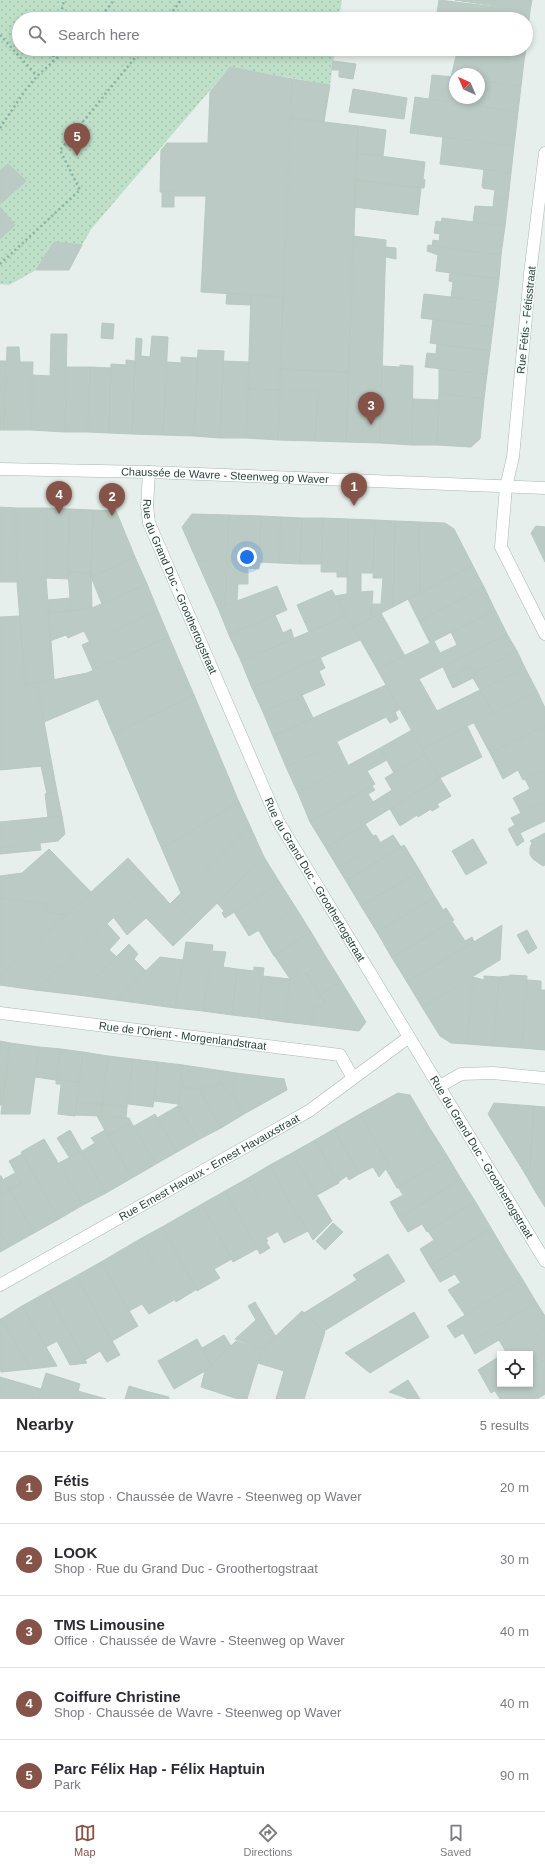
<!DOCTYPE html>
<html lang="en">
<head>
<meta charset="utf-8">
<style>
	:root { --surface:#fff; --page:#f2f2f3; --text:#2b2b33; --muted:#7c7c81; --line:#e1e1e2; --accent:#855347 }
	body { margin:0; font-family:Helvetica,sans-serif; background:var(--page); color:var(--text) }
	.controls { position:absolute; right:12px; bottom:12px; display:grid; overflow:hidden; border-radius:0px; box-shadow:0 2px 6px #0003 }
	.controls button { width:36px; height:36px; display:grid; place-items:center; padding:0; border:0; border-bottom:1px solid var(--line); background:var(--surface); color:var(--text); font:20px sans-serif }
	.compass { position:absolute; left:449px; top:68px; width:36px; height:36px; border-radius:50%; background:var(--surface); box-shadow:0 2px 6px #0003; rotate:316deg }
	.you { position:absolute; left:247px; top:557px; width:14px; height:14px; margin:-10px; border:3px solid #fff; border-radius:50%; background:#1a73e8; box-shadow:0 0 0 6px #1a73e833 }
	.badge { display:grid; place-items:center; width:26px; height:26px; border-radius:50%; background:var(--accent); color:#fff; font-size:13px; font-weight:700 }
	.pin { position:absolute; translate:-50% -33px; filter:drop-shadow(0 1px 2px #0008) }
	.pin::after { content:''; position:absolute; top:21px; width:14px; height:12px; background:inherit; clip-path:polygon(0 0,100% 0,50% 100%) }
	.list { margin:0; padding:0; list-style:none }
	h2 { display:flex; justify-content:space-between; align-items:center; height:52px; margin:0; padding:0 16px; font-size:17px }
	h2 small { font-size:13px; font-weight:400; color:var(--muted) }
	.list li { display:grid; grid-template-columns:26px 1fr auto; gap:12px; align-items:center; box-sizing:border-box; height:72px; padding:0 16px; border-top:1px solid var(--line) }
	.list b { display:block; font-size:15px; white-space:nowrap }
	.list p { margin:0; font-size:13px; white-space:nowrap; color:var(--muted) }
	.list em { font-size:13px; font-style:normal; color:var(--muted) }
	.icon { flex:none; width:22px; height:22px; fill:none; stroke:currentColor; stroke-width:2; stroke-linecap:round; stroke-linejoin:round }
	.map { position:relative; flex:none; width:545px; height:1399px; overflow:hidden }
	.search { position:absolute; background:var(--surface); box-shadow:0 2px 6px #0003; left:12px; right:12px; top:12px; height:44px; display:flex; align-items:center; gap:10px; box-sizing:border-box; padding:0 14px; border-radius:22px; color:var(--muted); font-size:15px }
	.sheet { height:412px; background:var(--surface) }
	nav { display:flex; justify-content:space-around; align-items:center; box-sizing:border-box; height:56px; border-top:1px solid var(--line); background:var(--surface); font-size:11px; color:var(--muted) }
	nav a { display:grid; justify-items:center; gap:2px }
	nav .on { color:var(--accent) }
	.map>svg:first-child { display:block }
</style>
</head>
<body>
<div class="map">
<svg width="545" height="1399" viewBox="0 0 545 1399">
	<defs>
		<pattern id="park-dots" width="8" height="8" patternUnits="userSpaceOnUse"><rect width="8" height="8" fill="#bfe0c8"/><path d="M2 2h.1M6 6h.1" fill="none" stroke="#a4c1ad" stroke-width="1.8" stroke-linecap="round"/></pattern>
	</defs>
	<rect width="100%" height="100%" fill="#e6efeb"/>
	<path fill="url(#park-dots)" d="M0,0H342L339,19H19V49H335L330,85L230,67L92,228L82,245L54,242L36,270L9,285L0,284Z"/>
	<path fill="#bbcac4" stroke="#b8c9c2" d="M439,0L530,11L527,36H526V19H436Z
		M455,0H532L530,11Z
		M457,49H526L524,61L457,52Z
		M457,52L524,61L521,86L479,81V74H455V77H451Z
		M333,61L356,64L353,79L339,77V70H332Z
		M230,67L292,79L283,297L201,292L206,196H175L174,191L160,192L161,150L167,143H208L210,92Z
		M432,75L455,77V98H479V81L521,86L518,112L429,99Z
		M292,79L330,85L324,122L291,118Z
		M353,89L407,98L404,119L349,112Z
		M415,97L518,112L514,146L410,133Z
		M291,118L358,126L349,372L280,369Z
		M358,126L386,130L383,156L357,153Z
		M443,137L514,146L511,173L440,164Z
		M357,153L425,162L423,179L425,180L424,188L355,180Z
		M8,164L26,181L0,204V171Z
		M484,169L511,173L508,200L494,197L495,190L483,188L482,186Z
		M355,180L421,188L418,215L354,207Z
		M162,191H174V207H162Z
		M494,197L508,200L505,226L473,222L475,206L493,207Z
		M0,207L15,225L0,239Z
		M442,218L505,226L501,255L432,246L433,240L439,241L440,234L434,233L436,221L441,222Z
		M353,236L386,240L380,443L346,442Z
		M54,242L82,245L69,270H36Z
		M428,245L501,255L499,279L436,271L438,255L427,251Z
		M386,247L396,248V259L386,257Z
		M450,272L499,279L496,302L451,298L453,282L449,281Z
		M227,293L251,295V305L226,304Z
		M424,294L496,302L493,327L421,318Z
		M251,295L283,297L280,390L248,389Z
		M433,319L493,327L490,351L430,343Z
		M102,323L114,324L113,339L101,338Z
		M51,334H67L65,432L31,430L32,375L50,376Z
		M152,336L168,337L163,435L132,434L136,338L142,339L141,356L150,357Z
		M437,344L490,351L487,374L425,367L427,353L436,354Z
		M7,347H19L20,362H33L31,430H4Z
		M198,350L224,351L220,438L194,436Z
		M181,357L198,358L194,436L163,435L167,362L181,363Z
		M126,360L135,361L132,434L109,433L111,364L126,365Z
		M0,361H6L4,430H0Z
		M223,361L249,362L246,438H220Z
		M400,365L413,366L412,445L380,443L382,366L400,367Z
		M67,367H90L88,432H65Z
		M90,367L111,368L109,433L88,432Z
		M280,369L349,372L346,442L315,441L318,390H280Z
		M439,369L487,374L484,399L439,393Z
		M248,389L280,390L278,440L246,438Z
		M280,390H318L315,441L278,440Z
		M439,393L484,399L480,439L471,447L437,445Z
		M413,399L439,400L437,445H412Z
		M0,507L16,508L17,582H0Z
		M16,508H46V578L54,679L25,685L17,582Z
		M46,508L69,509V579L46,578Z
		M69,509L93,510L91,573L68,572Z
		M93,510L116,511L135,557L91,577Z
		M192,514L229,515L227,557H212V561H197L182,527Z
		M229,515L261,516L259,569L248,568V584H238L237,600L225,605Z
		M261,516L281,517L279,563L259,562Z
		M281,517L302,518L300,564L279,563Z
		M302,518H323L321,564H300Z
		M323,518L348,519L347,577H337V572H321Z
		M348,519L375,520L373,573H361V592L373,591L371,618L353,627L335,596L347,594Z
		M375,520L395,521L393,607L371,618L372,604H381L383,578H373Z
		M395,521L419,522L420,593L393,607Z
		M419,522L445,523L454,529L473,566L420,593Z
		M536,526L545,527V562L531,533Z
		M135,557L147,584L102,604L91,577Z
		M212,557H227L225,605L218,608L197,561H212Z
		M473,566L484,587L419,621L408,599Z
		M68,572L91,573L92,608L71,611Z
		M147,584L158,611L89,641L84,631L68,638L66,635L50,641L48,613L92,608Z
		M277,586L287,610L229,635L218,608Z
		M484,587L495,610L430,643L419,621Z
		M332,590L346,616L309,632L297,605Z
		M70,598L71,611L48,613V600Z
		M495,610L507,634L419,679L437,711L480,690L493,713L422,749L377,669L434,641L440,653L457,645L451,632Z
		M158,611L169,637L93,670L82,645Z
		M381,613L405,656L377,669L353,627Z
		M275,615L283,633L291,629L294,639L241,661L229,635Z
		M20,616L25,685L37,683L52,765L0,770V617Z
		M346,616L360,640L252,688L241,661Z
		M507,634L517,651L472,674L469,667L448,678L443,667Z
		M169,637L194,695L113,734L98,699L44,722L37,683L87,673Z
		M517,651L525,668L480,690L473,678L453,688L448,678L469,667L472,674Z
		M320,657L325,668L319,671L325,685L263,712L252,688Z
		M525,668L537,691L493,713L480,690Z
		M386,685L400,709L395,712L398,719L390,723L386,717L286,767L273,736Z
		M537,691L545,708V726L490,753L474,723Z
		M194,695L239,802L162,849L113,734Z
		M302,695L313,718L273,736L263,712Z
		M467,726L482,757L440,778L422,749Z
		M545,726V769L523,780L518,770L503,779L490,753Z
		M412,730L425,754L394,773L380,748Z
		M337,742L348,765L298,793L286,767Z
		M380,748L387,760L367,771L375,784L310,822L298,793Z
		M425,754L440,778L326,848L310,822L372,786L375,790L368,794L373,802L392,790L385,778Z
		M52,765L57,792L47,794L41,766Z
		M545,769V801L521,813L513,798L530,789L525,779Z
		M440,778L451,796L437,804L439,807L432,811L431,809L418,817L417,815L400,826L390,809Z
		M57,792L62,816L48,817L45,794Z
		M545,801V821L520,833L524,841L517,846L508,829L515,825L511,818Z
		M239,802L250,826L181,893L162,849Z
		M62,816L65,834L58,841L0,848V822Z
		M365,824L373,836L376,835L380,842L338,868L326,848Z
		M250,826L264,857L196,924L173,901Z
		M545,833V865L543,866L533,859L530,855V848L532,843L530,841Z
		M393,835L401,847L346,881L338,868Z
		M473,839L487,863L466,875L452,851Z
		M40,844L41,850L0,854V848Z
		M404,845L420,871L361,906L346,881Z
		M49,849L91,892L67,915L46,912L47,904L0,898V876L22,873Z
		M264,857L280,883L225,918L222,913L224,911L217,903Z
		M128,858L151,883L35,990L0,985V976Z
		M420,871L435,897L377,932L361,906Z
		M151,883L170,904L151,923L146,918L127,935L114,918Z
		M280,883L296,908L249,936L234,912Z
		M435,897L443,910L446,908L454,920L392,958L377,932Z
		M0,898L47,904L46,912L67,915L0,976Z
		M173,901L196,924L173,946L151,923Z
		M296,908L311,932L274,956L259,931Z
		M452,921L465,941L472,937L474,942L407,982L392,958Z
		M107,924L120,938L109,950L117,957L78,995L35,990Z
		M502,925L500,960L422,1007L407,982Z
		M527,930L537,948L528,954L517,935Z
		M311,932L326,957L290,979L274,955Z
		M186,942L213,945L203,1011L175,1008Z
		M129,944L138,954L134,959L146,971L116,1000L78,995Z
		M213,951L226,952L223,967L237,969L232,1015L203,1011Z
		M160,957L183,960L175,1008L116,1000Z
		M326,957L341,981L320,995L305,971Z
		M254,967L264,968L258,1018L232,1015L237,969L254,971Z
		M305,971L325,1002L322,1007L314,1006L311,1025L285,1022L290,979Z
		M510,975L527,976L522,1048L493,1046L499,977L509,976Z
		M263,976L290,979L285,1022L258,1018Z
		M484,976L499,977L493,1046L467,1044L473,977L484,980Z
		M473,977L467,1044L451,1043L440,1036L422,1007Z
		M527,980L541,981V990H545V1050L522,1048Z
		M341,981L366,1022L359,1031L311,1025L314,1006L322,1007L325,1002L320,995Z
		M0,1041L10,1043L2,1105H0Z
		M10,1043L39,1047L30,1114H1Z
		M39,1047L61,1049L56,1080L35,1077Z
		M61,1049L83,1052L79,1082L56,1080Z
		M83,1052L108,1056L102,1104L77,1102Z
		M108,1056L133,1059L127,1107L102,1104Z
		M133,1059L158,1062L153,1107L128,1104Z
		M158,1062L183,1065L178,1104L154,1101Z
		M183,1065L223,1071L221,1083L212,1087H203V1090L180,1087Z
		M223,1071L236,1073L232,1094H228L221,1083Z
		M236,1073L284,1079L287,1090L244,1114L232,1094Z
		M56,1080L79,1082L75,1116L58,1114L61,1084H56Z
		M221,1083L228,1094H232L244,1114L221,1128L202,1095L203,1087H212Z
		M180,1087L203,1090L202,1095L221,1128L198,1140L178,1106Z
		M398,1093L410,1095L429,1127L389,1165L360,1114Z
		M77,1102L102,1104L101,1116L75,1115Z
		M494,1103L534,1106L530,1169L524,1172L488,1114Z
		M102,1104L127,1107L126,1118L101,1116Z
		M178,1106L198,1140L177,1152L157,1118Z
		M534,1106L545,1107V1186L535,1191L524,1172L530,1169Z
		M155,1114L177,1152L156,1164L134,1126Z
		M360,1114L389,1165L379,1177L373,1167L359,1174L334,1129Z
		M97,1116L129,1118L131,1122L108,1136Z
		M131,1122L156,1164L132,1178L108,1136Z
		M429,1127L448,1157L397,1188L386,1169Z
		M334,1129L359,1174L349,1180L347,1176L338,1182L315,1140Z
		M70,1130L82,1151L69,1157L57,1138Z
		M105,1130L132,1178L106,1193L82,1151L95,1143L91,1138Z
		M44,1139L83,1205L59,1219L21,1152Z
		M315,1140L339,1183L317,1195L292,1153Z
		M82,1151L106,1193L83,1205L59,1163Z
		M292,1153L332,1221L313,1240L300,1217L298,1218L270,1165Z
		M22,1154L59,1219L34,1233L10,1190L21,1183L9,1161Z
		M448,1157L461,1179L399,1218L390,1202L403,1195L398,1187Z
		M270,1165L298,1218L300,1217L308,1231L284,1243L248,1178Z
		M15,1173L21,1183L10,1190L4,1179Z
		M0,1176H1L10,1190L0,1195Z
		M248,1178L277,1232L266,1238L268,1241L266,1242L270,1248L260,1254L225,1191Z
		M461,1179L475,1201L427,1232L422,1224L408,1232L399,1218Z
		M545,1186V1207L535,1191Z
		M10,1190L34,1233L9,1247L0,1231V1195Z
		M225,1191L257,1249L233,1262L202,1204Z
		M475,1201L491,1228L430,1266L420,1249L434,1240L428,1231Z
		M202,1204L232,1259L214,1269L220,1278L197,1291L162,1227Z
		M333,1223L343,1232L325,1250L316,1241Z
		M162,1227L197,1289L176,1302L140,1239Z
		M491,1228L507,1255L460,1282L455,1274L440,1282L430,1266Z
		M0,1231L9,1247L0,1252Z
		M140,1239L174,1300L149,1314L142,1304L129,1311L101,1262Z
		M388,1254L405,1281L324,1331L304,1313L357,1280L353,1275Z
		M507,1255L523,1280L465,1315L448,1290Z
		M101,1262L138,1326L112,1341L76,1276Z
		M76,1276L120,1355L107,1362L100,1351L85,1360L47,1292Z
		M523,1280L536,1302L469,1343L463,1333L455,1338L447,1326Z
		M47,1292L85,1360L87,1363L70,1365L57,1341L46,1347L22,1306Z
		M255,1302L276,1337L262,1349L235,1339L256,1320L248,1306Z
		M536,1302L545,1316V1328L506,1352L499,1340L475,1354L469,1343Z
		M22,1306L46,1347L57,1366L31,1369L1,1319Z
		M302,1311L325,1332L304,1399H276L284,1371L258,1363L262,1349Z
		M414,1312L429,1337L370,1373L345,1353Z
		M0,1319H1L31,1369L1,1372L0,1369Z
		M545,1328V1360L530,1369V1354H503Z
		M224,1335L231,1346L211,1365L202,1348Z
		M197,1339L211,1365L205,1371L174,1389L158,1361Z
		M236,1341L262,1349L247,1399H238L201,1387L205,1371Z
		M500,1356V1384H506L491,1393L478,1370Z
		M545,1360V1394L537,1399H500L495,1391L506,1384H530V1369Z
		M46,1373L80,1384L76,1399H38Z
		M0,1377L41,1389L38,1399H0Z
		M408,1380L420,1399H409L389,1392Z
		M129,1386L149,1392L147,1399H125Z
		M78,1391L106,1399H76Z
		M149,1392L169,1397V1399H147Z"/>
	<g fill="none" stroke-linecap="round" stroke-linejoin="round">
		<g stroke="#a8b8b2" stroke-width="13">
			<g id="minor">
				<path d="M545,153L530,274L513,457L506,487L501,547L545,634"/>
				<path id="s1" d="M149,472L147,506L149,523L278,821L545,1261"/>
				<path id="s2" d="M0,1013L340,1055L353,1078"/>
				<path d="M440,1086L461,1074L493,1073L545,1078"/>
				<path id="s3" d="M0,1285L309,1111L409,1037"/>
			</g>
		</g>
		<g stroke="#a8b8b2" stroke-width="13">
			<g id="tertiary">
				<path id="s4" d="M0,469L149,472L545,488"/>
			</g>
		</g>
		<path stroke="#86b3a5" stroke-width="2.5" stroke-dasharray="2 3" stroke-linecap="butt" d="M60,19L64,0
			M99,19L114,0
			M167,19L181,0
			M0,35L37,76
			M53,62L54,49
			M0,128L24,92L37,76L67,49
			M0,264L80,190L60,150L142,49"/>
		<use href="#minor" stroke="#fff" stroke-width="12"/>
		<use href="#tertiary" stroke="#fff" stroke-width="12"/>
	</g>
	<g text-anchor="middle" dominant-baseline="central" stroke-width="3.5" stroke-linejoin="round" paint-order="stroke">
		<g font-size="11" fill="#24423a" stroke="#f7fbf9">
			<text transform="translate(526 320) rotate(-84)">Rue Fétis - Fétisstraat</text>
			<text stroke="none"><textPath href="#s4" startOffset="225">Chaussée de Wavre - Steenweg op Waver</textPath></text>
			<text stroke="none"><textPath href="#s1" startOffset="121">Rue du Grand Duc - Groothertogstraat</textPath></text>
			<text stroke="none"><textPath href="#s1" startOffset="445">Rue du Grand Duc - Groothertogstraat</textPath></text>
			<text stroke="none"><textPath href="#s2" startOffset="184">Rue de l'Orient - Morgenlandstraat</textPath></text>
			<text stroke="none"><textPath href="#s1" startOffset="769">Rue du Grand Duc - Groothertogstraat</textPath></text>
			<text stroke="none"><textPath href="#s3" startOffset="240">Rue Ernest Havaux - Ernest Havauxstraat</textPath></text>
		</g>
	</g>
</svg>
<div class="controls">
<button><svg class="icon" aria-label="locate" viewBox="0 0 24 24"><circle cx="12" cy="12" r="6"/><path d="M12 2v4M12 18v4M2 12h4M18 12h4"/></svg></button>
</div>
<svg class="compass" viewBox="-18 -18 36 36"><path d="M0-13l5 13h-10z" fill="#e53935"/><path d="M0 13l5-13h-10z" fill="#7c7c81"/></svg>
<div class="you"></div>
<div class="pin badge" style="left:354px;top:506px">1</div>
<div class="pin badge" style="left:112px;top:516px">2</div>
<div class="pin badge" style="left:371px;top:425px">3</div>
<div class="pin badge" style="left:59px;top:514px">4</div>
<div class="pin badge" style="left:77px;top:156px">5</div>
<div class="search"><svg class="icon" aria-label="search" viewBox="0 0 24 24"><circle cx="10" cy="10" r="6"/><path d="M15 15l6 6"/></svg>Search here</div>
</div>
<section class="sheet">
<h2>Nearby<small>5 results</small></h2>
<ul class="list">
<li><span class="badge">1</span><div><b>Fétis</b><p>Bus stop · Chaussée de Wavre - Steenweg op Waver</p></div><em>20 m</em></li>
<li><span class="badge">2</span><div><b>LOOK</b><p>Shop · Rue du Grand Duc - Groothertogstraat</p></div><em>30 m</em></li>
<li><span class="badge">3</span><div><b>TMS Limousine</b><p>Office · Chaussée de Wavre - Steenweg op Waver</p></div><em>40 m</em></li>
<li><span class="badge">4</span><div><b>Coiffure Christine</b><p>Shop · Chaussée de Wavre - Steenweg op Waver</p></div><em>40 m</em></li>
<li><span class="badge">5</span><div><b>Parc Félix Hap - Félix Haptuin</b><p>Park</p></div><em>90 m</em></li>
</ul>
</section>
<nav>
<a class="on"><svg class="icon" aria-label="map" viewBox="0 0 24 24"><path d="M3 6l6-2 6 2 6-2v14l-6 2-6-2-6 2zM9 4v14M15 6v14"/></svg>Map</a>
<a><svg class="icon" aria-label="directions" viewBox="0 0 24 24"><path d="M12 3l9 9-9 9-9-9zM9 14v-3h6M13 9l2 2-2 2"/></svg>Directions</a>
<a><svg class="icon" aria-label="saved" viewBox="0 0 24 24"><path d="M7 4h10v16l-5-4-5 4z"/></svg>Saved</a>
</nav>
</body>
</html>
